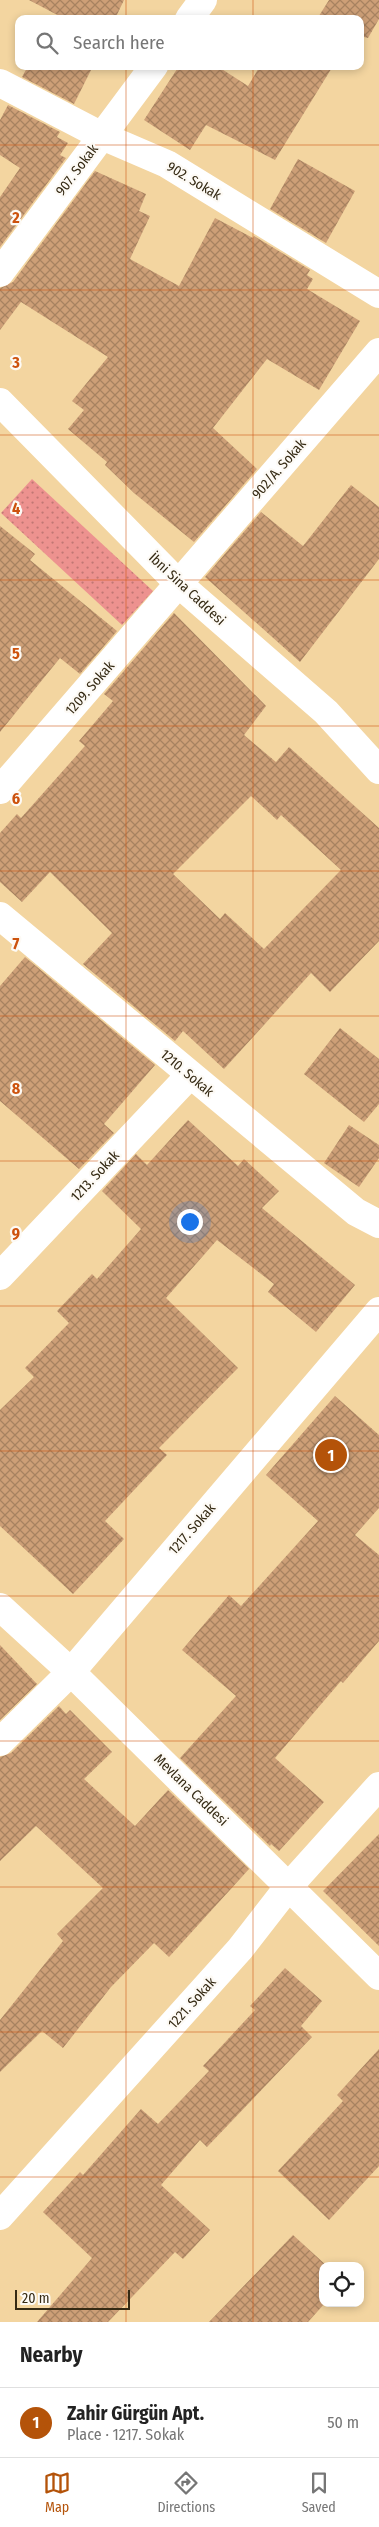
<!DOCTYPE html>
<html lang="en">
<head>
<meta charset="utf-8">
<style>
	:root { --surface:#fff; --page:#f2f2f2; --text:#222; --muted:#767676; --line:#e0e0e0; --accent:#b45309 }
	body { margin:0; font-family:"Fira Sans Condensed",sans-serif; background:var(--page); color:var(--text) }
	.controls { position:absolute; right:15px; bottom:15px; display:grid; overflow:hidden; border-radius:10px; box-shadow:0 2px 8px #0003 }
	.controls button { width:45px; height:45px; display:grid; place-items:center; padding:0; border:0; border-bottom:1px solid var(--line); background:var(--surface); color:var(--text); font:25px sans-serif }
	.scale { position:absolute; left:15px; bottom:12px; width:115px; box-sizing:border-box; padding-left:5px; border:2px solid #352a14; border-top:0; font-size:14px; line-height:18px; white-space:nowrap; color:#352a14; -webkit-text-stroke:4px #fdfaf5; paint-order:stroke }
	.you { position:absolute; left:189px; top:1221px; width:18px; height:18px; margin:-12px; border:4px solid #fff; border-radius:50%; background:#1a73e8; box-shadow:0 0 0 8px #1a73e833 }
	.badge { display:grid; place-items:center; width:32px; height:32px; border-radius:50%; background:var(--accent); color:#fff; font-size:16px; font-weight:700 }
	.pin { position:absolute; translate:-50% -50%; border:2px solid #fff; box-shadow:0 1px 5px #0006 }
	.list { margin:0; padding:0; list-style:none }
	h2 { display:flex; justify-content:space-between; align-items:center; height:65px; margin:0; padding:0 20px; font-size:21px }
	h2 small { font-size:16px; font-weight:400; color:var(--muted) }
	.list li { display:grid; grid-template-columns:32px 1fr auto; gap:15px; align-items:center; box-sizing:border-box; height:70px; padding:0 20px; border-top:1px solid var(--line) }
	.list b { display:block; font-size:19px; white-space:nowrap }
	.list p { margin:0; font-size:16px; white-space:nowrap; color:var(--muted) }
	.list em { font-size:16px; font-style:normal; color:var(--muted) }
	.icon { flex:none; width:28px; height:28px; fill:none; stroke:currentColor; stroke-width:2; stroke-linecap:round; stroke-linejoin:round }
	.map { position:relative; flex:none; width:379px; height:2322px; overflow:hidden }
	.search { position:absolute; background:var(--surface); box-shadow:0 2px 8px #0003; left:15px; right:15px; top:15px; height:55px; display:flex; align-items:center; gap:12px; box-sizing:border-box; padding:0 18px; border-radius:10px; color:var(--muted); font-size:19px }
	.sheet { height:135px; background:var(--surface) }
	nav { display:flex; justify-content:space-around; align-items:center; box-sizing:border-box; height:70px; border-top:1px solid var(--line); background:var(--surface); font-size:14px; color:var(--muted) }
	nav a { display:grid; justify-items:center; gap:2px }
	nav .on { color:var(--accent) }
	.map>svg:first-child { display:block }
</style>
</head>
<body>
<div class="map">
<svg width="379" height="2322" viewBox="0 0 379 2322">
	<defs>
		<pattern id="garden-dots" width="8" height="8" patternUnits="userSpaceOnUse" patternTransform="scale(1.25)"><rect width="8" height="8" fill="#ed928f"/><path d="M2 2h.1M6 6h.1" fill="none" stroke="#c17774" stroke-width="1.8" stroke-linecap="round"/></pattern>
		<pattern id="building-cross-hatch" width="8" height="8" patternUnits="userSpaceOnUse" patternTransform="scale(1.25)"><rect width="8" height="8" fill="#cd9f77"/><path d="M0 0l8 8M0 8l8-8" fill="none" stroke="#a78260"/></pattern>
	</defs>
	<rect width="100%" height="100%" fill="#f3d5a0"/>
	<path fill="url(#garden-dots)" d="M32,479L153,591L122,625L1,513Z"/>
	<path fill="url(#building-cross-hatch)" fill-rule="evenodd" d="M29,0H124L115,19H65Z
		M329,0H379V19L368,38L360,36V19H317Z
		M28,66H93L74,104L22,77Z
		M179,66H217L248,86L260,66H333L275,160L206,125L190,150L144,120Z
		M8,105L60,132L57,137L68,143L60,155L66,158L0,247V197L20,168L0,155V120Z
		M298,159L355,191L326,243L270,209Z
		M95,171L146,194L139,211L150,216L130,259L179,286L215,218L253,238L254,236L310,270L307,275L313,279L307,289L360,321L319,390L267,359L213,428L257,469L194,542L134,493L105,465L107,462L68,429L84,410L72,401L108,357L21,302L0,330V288L13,282Z
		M351,485L379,507V559L300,662L205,577L261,512L303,546Z
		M0,526L35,554L30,560L117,631L80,674L60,658L0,732Z
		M174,613L266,706L244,735L276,762L289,747L379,828V941L330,992L311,973L224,1069L183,1031L175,1041L83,964L112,933L50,872L22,902L0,882V833L17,814L21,818L85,746L79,741L113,701L104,694ZM251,796L277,820L281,815L341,870L264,949L225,913L220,919L173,874Z
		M25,957L155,1065L104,1124L114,1133L79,1169L0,1101V986Z
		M340,1028L379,1059V1104L364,1122L304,1074Z
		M188,1120L238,1166L244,1159L279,1191L262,1208L355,1285L316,1332L268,1292L274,1284L217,1240L166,1298L238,1368L159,1448L167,1455L105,1521L124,1539L73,1594L0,1526V1410L34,1377L25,1368L69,1323L57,1311L92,1274L97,1279L141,1229L102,1191L136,1154L147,1165Z
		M349,1125L379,1145V1158L359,1187L324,1163Z
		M335,1396L379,1435V1508L355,1535L379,1555V1641L343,1683L341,1681L275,1758L324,1802L279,1851L271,1844L270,1846L180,1758L236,1696L182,1650L229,1595L241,1606L318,1521L266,1475Z
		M0,1645L37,1684L0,1720Z
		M59,1706L66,1714L70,1710L112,1752L84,1779L135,1826L168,1790L249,1869L169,1957L154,1943L111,1987L63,2048L42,2031L0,2072V2020L63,1941L57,1934L103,1888L36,1826L0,1861V1757L11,1753Z
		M379,1834V1946L323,1891Z
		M285,1968L322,2001L301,2026L312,2037L207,2147L200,2140L161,2185L210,2230L183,2259L175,2252L108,2322H37L92,2258L43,2212L80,2172L83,2175L141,2109L158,2124L209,2071L203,2066L255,2010L250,2006Z
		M379,2049V2166L329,2220L278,2171L343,2101L337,2095Z
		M293,2235L327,2266H323V2303H325L308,2322H209Z"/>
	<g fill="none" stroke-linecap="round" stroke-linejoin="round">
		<path stroke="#fff" stroke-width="28" d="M189,19L203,0
			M0,83L102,136L167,164L379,294
			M0,273L154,66
			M0,402L180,585L326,712L379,770
			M0,790L379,352
			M0,916L356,1212L379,1224
			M0,1276L190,1075
			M0,1607L71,1672L379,1976
			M0,1742L71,1672L379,1311
			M0,2216L240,1949L289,1886L379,1786"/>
	</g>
	<path fill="none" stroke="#cd520d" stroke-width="1" stroke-opacity="0.55" d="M126,0V19M253,0V19M126,66V2322M253,66V2322M0,145H379M0,290H379M0,435H379M0,580H379M0,726H379M0,871H379M0,1016H379M0,1161H379M0,1306H379M0,1451H379M0,1596H379M0,1741H379M0,1887H379M0,2032H379M0,2177H379"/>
	<g text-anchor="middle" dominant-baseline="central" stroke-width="4.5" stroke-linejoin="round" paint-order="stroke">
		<g font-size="14" fill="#352a14" stroke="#fdfaf5">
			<text transform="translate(77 170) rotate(-53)">907. Sokak</text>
			<text transform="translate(194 181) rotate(31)">902. Sokak</text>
			<text transform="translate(279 469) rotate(-49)">902/A. Sokak</text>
			<text transform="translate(187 589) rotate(43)">İbni Sina Caddesi</text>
			<text transform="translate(90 688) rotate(-49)">1209. Sokak</text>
			<text transform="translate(187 1073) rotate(40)">1210. Sokak</text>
			<text transform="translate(95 1176) rotate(-47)">1213. Sokak</text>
			<text transform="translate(192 1529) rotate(-49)">1217. Sokak</text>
			<text transform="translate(191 1790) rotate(44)">Mevlana Caddesi</text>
			<text transform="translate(192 2003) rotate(-48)">1221. Sokak</text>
		</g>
	</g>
	<g font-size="16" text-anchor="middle" font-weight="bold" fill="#cd520d" stroke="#fdfaf5" stroke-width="4.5" stroke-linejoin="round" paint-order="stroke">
		<text x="16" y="223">2</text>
		<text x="16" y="368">3</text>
		<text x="16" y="514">4</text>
		<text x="16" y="659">5</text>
		<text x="16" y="804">6</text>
		<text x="16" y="949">7</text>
		<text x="16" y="1094">8</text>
		<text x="16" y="1239">9</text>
	</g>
</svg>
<div class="controls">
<button><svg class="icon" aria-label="locate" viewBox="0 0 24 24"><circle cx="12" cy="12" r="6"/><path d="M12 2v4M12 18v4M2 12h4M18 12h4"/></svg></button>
</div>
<div class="scale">20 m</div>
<div class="you"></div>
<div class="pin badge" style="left:331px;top:1455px">1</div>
<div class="search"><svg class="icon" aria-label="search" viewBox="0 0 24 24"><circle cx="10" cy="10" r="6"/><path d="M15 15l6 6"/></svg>Search here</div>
</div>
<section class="sheet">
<h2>Nearby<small></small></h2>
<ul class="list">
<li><span class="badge">1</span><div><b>Zahir Gürgün Apt.</b><p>Place · 1217. Sokak</p></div><em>50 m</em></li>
</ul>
</section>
<nav>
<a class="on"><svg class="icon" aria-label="map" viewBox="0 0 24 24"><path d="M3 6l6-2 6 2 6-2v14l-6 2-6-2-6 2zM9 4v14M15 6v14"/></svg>Map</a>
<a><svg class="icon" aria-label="directions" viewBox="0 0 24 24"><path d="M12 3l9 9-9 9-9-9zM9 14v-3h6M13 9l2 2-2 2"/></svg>Directions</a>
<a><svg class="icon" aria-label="saved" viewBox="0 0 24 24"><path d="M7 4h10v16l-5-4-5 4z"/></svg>Saved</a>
</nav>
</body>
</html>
